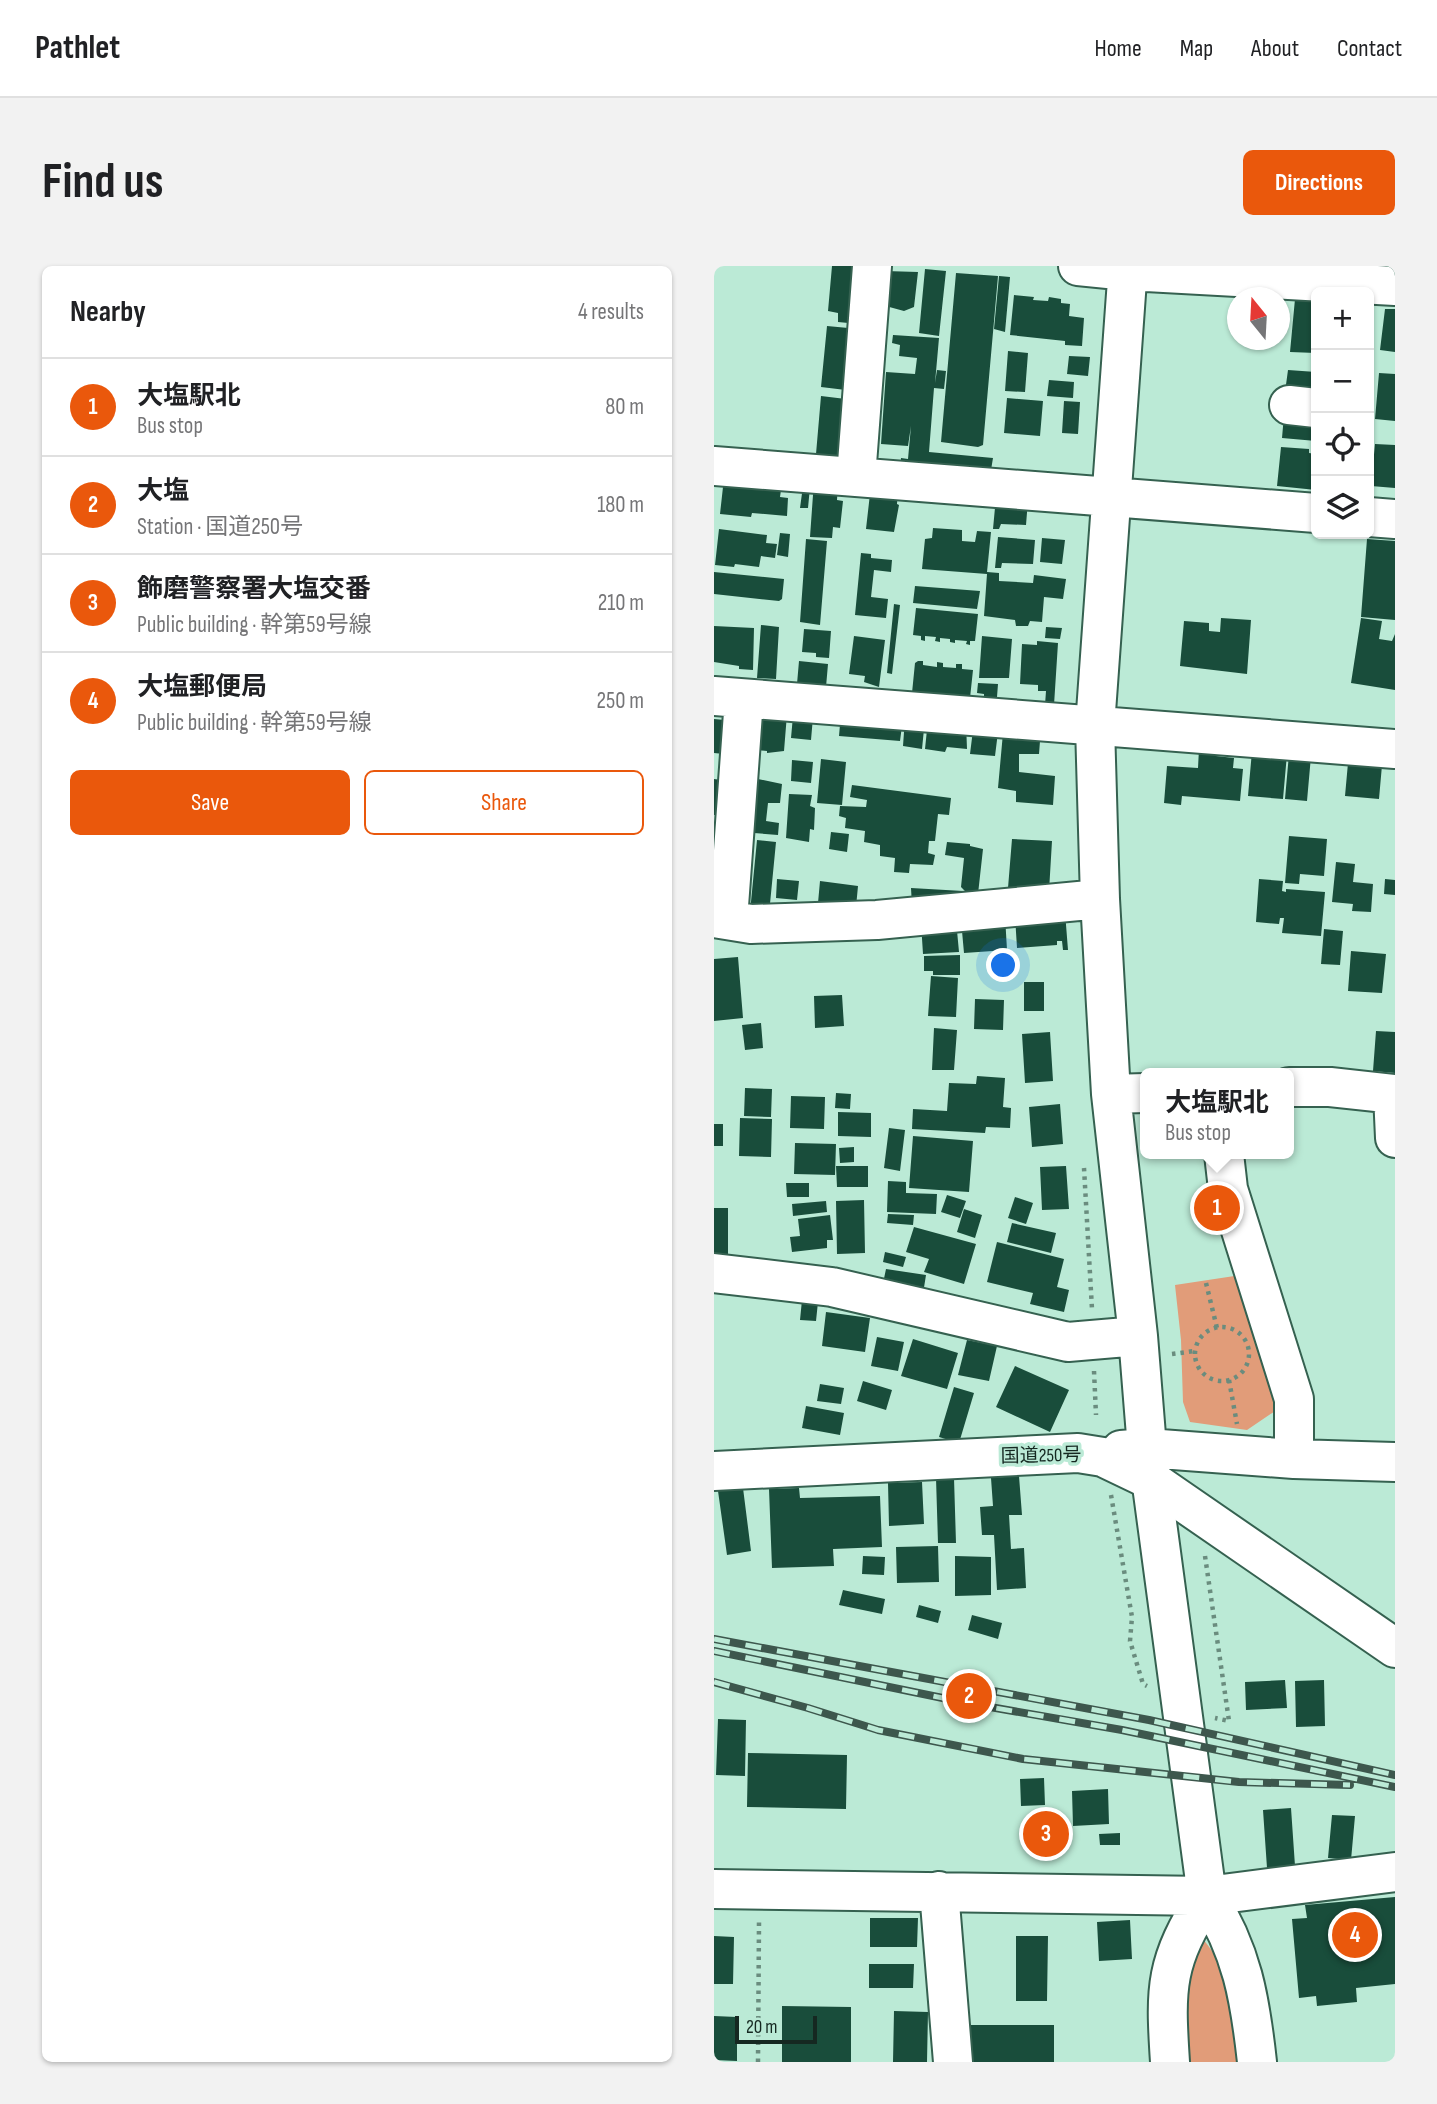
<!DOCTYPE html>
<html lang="en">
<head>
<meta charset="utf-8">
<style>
	:root { --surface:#fff; --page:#f2f2f2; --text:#202124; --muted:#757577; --line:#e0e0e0; --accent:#ea580c }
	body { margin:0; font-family:"Sofia Sans Condensed","Noto Sans JP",sans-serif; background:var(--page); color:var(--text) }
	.controls { position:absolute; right:21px; top:21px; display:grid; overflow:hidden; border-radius:10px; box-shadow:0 2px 5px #0004 }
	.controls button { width:63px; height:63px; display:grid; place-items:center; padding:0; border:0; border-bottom:2px solid var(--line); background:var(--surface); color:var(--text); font:35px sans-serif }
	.compass { position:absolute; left:513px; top:21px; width:63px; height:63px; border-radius:50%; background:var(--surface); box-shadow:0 2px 5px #0004; rotate:342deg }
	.scale { position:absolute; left:21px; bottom:18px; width:82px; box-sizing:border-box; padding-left:7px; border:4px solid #152821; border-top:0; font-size:19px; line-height:24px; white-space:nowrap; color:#152821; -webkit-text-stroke:5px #bbead6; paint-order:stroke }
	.you { position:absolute; left:290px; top:700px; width:24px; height:24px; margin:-18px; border:5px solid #fff; border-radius:50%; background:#1a73e8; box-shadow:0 0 0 10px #1a73e833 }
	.badge { display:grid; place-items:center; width:46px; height:46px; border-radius:50%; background:var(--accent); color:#fff; font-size:23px; font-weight:700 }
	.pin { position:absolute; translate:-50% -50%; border:4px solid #fff; box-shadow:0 2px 7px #0006 }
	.popup { position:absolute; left:426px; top:802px; width:154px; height:91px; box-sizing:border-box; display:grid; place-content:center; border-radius:10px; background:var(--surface); filter:drop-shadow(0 2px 5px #0005); font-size:23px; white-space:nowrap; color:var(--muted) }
	.popup b { font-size:26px; color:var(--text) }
	.popup::after { content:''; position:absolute; left:50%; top:100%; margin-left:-14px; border:14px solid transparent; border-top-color:var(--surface) }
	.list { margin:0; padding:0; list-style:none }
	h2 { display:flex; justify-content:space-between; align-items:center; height:91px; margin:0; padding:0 28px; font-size:30px }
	h2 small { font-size:23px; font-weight:400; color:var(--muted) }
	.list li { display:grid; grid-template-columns:46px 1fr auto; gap:21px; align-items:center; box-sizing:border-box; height:98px; padding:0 28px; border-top:2px solid var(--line) }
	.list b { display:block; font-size:26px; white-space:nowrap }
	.list p { margin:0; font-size:23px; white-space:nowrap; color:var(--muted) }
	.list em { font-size:23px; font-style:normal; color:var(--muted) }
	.actions { display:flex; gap:14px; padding:21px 28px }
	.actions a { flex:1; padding:16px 0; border:2px solid var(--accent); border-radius:10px; text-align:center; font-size:24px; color:var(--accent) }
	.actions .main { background:var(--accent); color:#fff }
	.icon { flex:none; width:38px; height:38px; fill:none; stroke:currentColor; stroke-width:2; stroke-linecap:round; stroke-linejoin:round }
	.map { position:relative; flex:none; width:681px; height:1796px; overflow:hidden; border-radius:10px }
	header { display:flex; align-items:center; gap:42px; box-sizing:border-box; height:98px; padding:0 35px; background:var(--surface); border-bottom:2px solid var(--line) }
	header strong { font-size:33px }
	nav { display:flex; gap:38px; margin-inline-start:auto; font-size:24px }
	.intro { display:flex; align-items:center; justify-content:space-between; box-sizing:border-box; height:168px; padding:0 42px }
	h1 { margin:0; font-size:49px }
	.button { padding:18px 32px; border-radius:10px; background:var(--accent); color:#fff; font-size:24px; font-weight:700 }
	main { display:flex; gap:42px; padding:0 42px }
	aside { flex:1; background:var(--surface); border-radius:10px; box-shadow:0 2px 5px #0004 }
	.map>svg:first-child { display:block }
</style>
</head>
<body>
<header>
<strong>Pathlet</strong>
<nav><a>Home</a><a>Map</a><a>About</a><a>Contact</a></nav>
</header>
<div class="intro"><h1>Find us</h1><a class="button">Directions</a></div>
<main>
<aside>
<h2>Nearby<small>4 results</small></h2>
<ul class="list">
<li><span class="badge">1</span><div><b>大塩駅北</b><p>Bus stop</p></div><em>80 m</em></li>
<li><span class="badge">2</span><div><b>大塩</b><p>Station · 国道250号</p></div><em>180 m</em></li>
<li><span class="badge">3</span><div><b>飾磨警察署大塩交番</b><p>Public building · 幹第59号線</p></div><em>210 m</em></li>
<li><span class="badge">4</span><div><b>大塩郵便局</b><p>Public building · 幹第59号線</p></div><em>250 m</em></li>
</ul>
<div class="actions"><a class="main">Save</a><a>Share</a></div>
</aside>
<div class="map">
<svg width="681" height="1796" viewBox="0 0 681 1796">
	<rect width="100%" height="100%" fill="#bbead6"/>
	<path fill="#e19c79" d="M527,1009L567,1141L533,1164L476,1156L469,1136L467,1074L461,1019Z
		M484,1668C520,1704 519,1749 528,1796H468L465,1761Z"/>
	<path fill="#194d3b" d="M118,0H145V58L124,56V47L114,45Z
		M211,3L232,5L225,70L205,67Z
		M171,5L204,6L200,41L190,45L168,39Z
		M242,7L284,10L269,179L264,181L227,176Z
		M285,10L296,11L291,66L280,63Z
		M300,29L320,31L319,34L334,35L335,31L347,33V37L356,38L355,50L370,52L368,80L351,79V75L296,69Z
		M581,33L602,35V87L576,86Z
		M671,43H681V86L666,84Z
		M113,60L145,63L140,125L107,121Z
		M179,69L225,72L221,117L223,104L232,105L230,123L220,122L215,186L279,192L276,210L186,203L187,192L194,193L197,160L194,180L167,178L172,106L201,108L203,92L185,90L186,79L178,77Z
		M294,85L314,87L311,126L291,125Z
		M355,90L376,91L374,110L353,108Z
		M574,104L602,106V129L571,126Z
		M665,107L681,108V155L661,153Z
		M335,114L360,116L359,132L333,130Z
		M107,130L140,134L134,196L102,188Z
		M293,132L329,135L326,170L290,167Z
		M350,135L366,136L364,168L348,167Z
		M570,149L602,152V175L568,172Z
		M661,178L681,179V222L657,220Z
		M567,181L595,183V187L602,188V224L563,220Z
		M10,212L68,217L66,231L74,232L73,250L38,247L37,251L6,248Z
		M100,215L124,217L123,234L129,235L126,262L119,261L118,272L96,271Z
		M157,219L184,222L183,238L185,239L180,266L152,263Z
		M89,220L96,221L94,242H86Z
		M282,231L314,234L312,259L287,258L285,263H279Z
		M219,262L248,264V275L261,276L263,265L277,266L273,306L285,307V315L319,317L320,309L352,313L349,333L330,331L328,356L316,355L314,360H302L301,354L270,350L273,308L208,303L211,273L218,272Z
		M5,263L53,269L52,277L63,278L61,292L47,290L45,301L21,298L20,301L1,299Z
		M66,267L76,268L74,291L63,289Z
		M284,271L321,274L319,298L288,297L287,302H281Z
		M328,272L351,274L348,298L326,296Z
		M92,273L113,275L106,359L86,356Z
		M653,273L681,275V354L647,351Z
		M147,287L157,288V292L178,294L177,306L160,304L157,331L174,333L172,352L141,349Z
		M0,306L70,313L68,333L65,335L0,328Z
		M201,320L266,325L263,343L199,337Z
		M180,338L186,339L178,408L173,407Z
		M202,342L264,348L261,375H256V379L252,378L253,375L241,374V377L236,376V373L226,372V376L221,375L222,371L211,370V375L207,374V370L199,369Z
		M507,352L537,354L533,408L466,400L470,355L495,357V365L506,366Z
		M647,352L668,355L665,373L678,375L681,368V424L637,417Z
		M47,359L65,361L62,413L43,412Z
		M0,360L40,362L39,404L25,403V400L0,396Z
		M332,361L348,362L346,373L331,372Z
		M90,363L117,365L115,392L102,391V387L88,386Z
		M140,370L171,374L165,421L150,416L151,410L135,408Z
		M268,370L298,373L295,412H265Z
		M323,375L344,377L340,439H331L332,425H324V419L306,418L308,378L323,379Z
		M85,395L114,398L112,421L83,418Z
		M204,395H209V399L223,401V396L229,397V401L242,402V398H248V403L259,404L256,432L198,427L201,397Z
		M264,417L284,418L283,431H270V428L263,427Z
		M127,447L189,452L186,475L125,470Z
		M73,448L70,485L53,487V485L34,483L37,450Z
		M79,450L99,451L97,474L77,472Z
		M191,452L211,453L208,483L189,480Z
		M0,453L21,455L10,488L0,487Z
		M214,454L252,457L253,483L233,481L231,486L211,483Z
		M327,462L325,488H305V506L341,510L339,539L302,536V525L284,522L289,467Z
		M259,464L284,466L281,490L256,488Z
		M485,483L503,485L502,490L520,492L519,502L529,503L526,535L468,530L467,539L450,537L453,500L484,502Z
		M538,485L573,488L569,533L534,530Z
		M635,486L669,488L665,533L631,530Z
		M575,488L597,490L593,535L571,533Z
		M107,493L132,496L128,539L103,537Z
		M78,494L99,496L97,517L77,515Z
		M39,512L68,518L66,537H54L52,555L65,557L64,569L40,567L41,549L37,548Z
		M0,513L15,515L12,550L0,549Z
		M138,519L237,532L235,549L224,548L221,575H215L214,587L221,589L219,599L196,598L195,607L180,606L181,592L166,590V579L150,576L151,565L131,562L132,552L125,550L126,540L152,541L153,534L136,531Z
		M75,528L98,529L96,540L101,542L100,564L96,563L95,576L72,572Z
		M117,566L135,568L133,586L115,583Z
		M575,570L613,573L610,610L586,608L585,618L571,617Z
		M298,573L338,575L335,625L294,622Z
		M43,574L62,576L55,648L36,646Z
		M233,576L256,578V580L269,583L264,628L253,627L247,621L250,592L231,589Z
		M622,596L641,598L639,616L659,618L657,646L638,645L639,638L618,636Z
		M63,613L85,615L83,634L62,632Z
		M545,613L569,615L568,625L572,626V623L611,626L607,670L568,667L570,652H566L565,658L542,656Z
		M671,613L681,614V629L670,628Z
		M106,615L144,620L142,641L104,637Z
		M197,622L249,625L250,627L198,640Z
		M351,646L354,684H349L348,675H343V679L303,682L301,650Z
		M291,650L293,684L250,687L247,654Z
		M242,654L245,686L209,688L207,657Z
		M610,663L629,665L626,699L607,698Z
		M637,685L672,688L668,727L634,725Z
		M246,689V709H219V705H210V690Z
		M24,691L29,752L0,755V693Z
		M217,710L244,712L242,751L214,750Z
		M310,716H330V745H310Z
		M128,729L130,760L101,762L100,730Z
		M261,733L290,734L289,764L260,763Z
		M47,757L49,782L31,784L28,759Z
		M220,762L243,764L240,804H218Z
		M662,765L681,766V807L659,805Z
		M336,766L339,815L311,817L308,768Z
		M263,810L291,812L289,841L297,842L296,862L272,861L271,867L198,863L199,843L233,845L235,817L262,818Z
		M31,822L58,823L57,851L30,850Z
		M122,827L137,828L136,843L121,842Z
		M77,830L111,831L110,863L76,862Z
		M346,838L349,878L318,881L315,841Z
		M124,846L157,847V871L124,870Z
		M26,852L58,853L57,891L25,890Z
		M0,858H9V880H0Z
		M175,862L191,864L186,905L170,902Z
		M199,870L259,875L255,926L195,922Z
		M81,877L122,878L121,909L80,908Z
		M140,881V896L126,897L125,882Z
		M122,900H154V921H123Z
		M352,900L355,943L328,944L326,901Z
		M174,915L192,916V927L223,928L222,948L173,946Z
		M72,917H95V931H73Z
		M233,929L252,935L246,952L227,946Z
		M301,931L319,937L312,958L294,952Z
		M150,934L151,987L123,988L122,935Z
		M112,935L113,946L79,950L78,938Z
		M0,942H14V994H0Z
		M250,943L268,949L261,972L243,966Z
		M174,948L200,949L199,959L173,957Z
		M116,949L119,974H113V982L78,986L76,971L86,970L84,953Z
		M298,957L342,967L337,987L293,976Z
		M200,961L262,978L250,1018L210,1006L215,993L192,986Z
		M283,976L350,993L343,1021L355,1024L350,1046L316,1038L319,1027L273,1016Z
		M171,986L192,991L189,1001L169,996Z
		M172,1003L212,1009L208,1034L167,1027Z
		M88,1034L104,1036L102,1055L86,1054Z
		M112,1046L156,1052L151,1086L108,1080Z
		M163,1071L190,1076L184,1105L157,1100Z
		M199,1073L244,1087L233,1123L187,1110Z
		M253,1074L283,1080L275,1115L244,1109Z
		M301,1100L355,1124L336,1166L282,1141Z
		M149,1115L178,1124L172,1144L143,1135Z
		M106,1118L130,1122L127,1138L103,1135Z
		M240,1121L260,1127L245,1177L225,1171Z
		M92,1140L130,1147L126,1169L88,1162Z
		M305,1210L308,1249H295L297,1283L310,1282L312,1322L283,1324L280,1269H268L266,1241L279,1240L277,1212Z
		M222,1212H240L242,1277H224Z
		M208,1216L210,1258L175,1260L174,1217Z
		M29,1222L37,1285L13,1289L4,1225Z
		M85,1222L86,1232L166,1230L168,1281L119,1283L120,1300L58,1302L55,1223Z
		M224,1280L225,1316L183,1317L182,1281Z
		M149,1290L171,1291L170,1309L148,1308Z
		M241,1290L277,1291V1329L241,1330Z
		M129,1324L171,1333L168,1348L125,1339Z
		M205,1339L227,1345L224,1357L202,1351Z
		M258,1349L288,1357L284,1373L254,1364Z
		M571,1414L573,1442L532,1444L531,1416Z
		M610,1414L611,1460L582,1461L581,1415Z
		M4,1453L32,1454L31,1510L2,1509Z
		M34,1487L133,1489L132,1543L33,1541Z
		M330,1512L331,1539L307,1540L306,1513Z
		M394,1523L395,1558L359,1560L358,1525Z
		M577,1542L581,1600L553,1602L549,1544Z
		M344,1546L345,1586L321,1587L319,1547Z
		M618,1549L641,1550L637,1594L614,1592Z
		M406,1567V1579H386L385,1568Z
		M681,1631V1718L642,1722L643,1736L603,1740L602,1730L585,1732L578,1653L593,1652L591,1639Z
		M156,1652H204L203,1681H156Z
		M416,1654L418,1693L385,1695L383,1656Z
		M0,1670L20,1671L19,1718H0Z
		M302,1670H334L333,1735H302Z
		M155,1698H200L199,1722H155Z
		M68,1740L137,1741V1796H68Z
		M180,1745L214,1746L213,1796H179Z
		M0,1750L23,1751V1795L0,1794Z
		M257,1759H340V1796H257Z"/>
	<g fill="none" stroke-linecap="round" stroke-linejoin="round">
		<g stroke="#356150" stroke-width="42">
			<path id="minor" d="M364,0L414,5L681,20
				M414,0L381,460L386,633L397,828L424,1070L433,1182L493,1630C528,1685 536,1732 543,1796
				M575,139L602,142
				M0,200L602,247
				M142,211L158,0
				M655,251L681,253
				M0,430L681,483
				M0,652L37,658L163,654L386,633
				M14,654L30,433
				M575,821H616L681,828
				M397,828L431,827
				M679,828L681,872
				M510,888L514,923L580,1133V1193
				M0,1007L118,1021L354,1076L424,1070
				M407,1184L433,1182L580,1193L681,1196
				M0,1623L493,1630L681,1606
				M225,1625L239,1796
				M456,1796C451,1720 451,1696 493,1630"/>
		</g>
		<g stroke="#356150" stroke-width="42">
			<path id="highway" d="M0,1205L364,1187L389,1191L437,1214L681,1382"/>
		</g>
		<path stroke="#6a8c7e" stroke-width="4.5" stroke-dasharray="3.5 5" stroke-linecap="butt" d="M370,902L378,1043
			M492,1017L503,1062
			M481 1088a27 27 0 1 1 54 0a27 27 0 1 1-54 0Z
			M458,1088L481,1085
			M380,1105L382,1149
			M515,1114L523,1158
			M397,1229L418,1351L416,1375L429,1418L433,1420
			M491,1290L515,1455L501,1452
			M44,1796L45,1656"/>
		<use href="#minor" stroke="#fff" stroke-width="38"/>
		<use href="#highway" stroke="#fff" stroke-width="38"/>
		<g stroke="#3d574d" stroke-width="8">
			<path id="rail" d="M0,1373L435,1454L681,1509
				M0,1385L253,1437L408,1464L681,1521
				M0,1416L94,1442L164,1464L309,1493L525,1516L636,1519"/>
		</g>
		<use href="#rail" stroke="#bbead6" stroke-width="5" stroke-dasharray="16" stroke-linecap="butt"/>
	</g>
	<g text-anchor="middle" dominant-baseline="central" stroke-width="7" stroke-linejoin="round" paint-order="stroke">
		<g font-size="19" fill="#152821" stroke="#bbead6">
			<text transform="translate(327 1190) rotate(-1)">国道250号</text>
		</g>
	</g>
</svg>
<div class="controls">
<button>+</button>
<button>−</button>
<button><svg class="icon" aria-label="locate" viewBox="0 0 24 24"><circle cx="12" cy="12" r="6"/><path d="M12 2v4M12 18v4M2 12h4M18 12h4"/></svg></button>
<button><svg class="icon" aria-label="layers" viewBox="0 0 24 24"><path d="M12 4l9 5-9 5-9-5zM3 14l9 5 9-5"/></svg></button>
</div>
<svg class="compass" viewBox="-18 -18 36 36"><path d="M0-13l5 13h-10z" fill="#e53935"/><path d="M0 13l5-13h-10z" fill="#757577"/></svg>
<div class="scale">20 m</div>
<div class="you"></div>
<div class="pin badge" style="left:503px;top:942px">1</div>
<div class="popup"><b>大塩駅北</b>Bus stop</div>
<div class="pin badge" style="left:255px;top:1430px">2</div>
<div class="pin badge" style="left:332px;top:1568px">3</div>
<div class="pin badge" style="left:641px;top:1669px">4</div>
</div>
</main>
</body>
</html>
